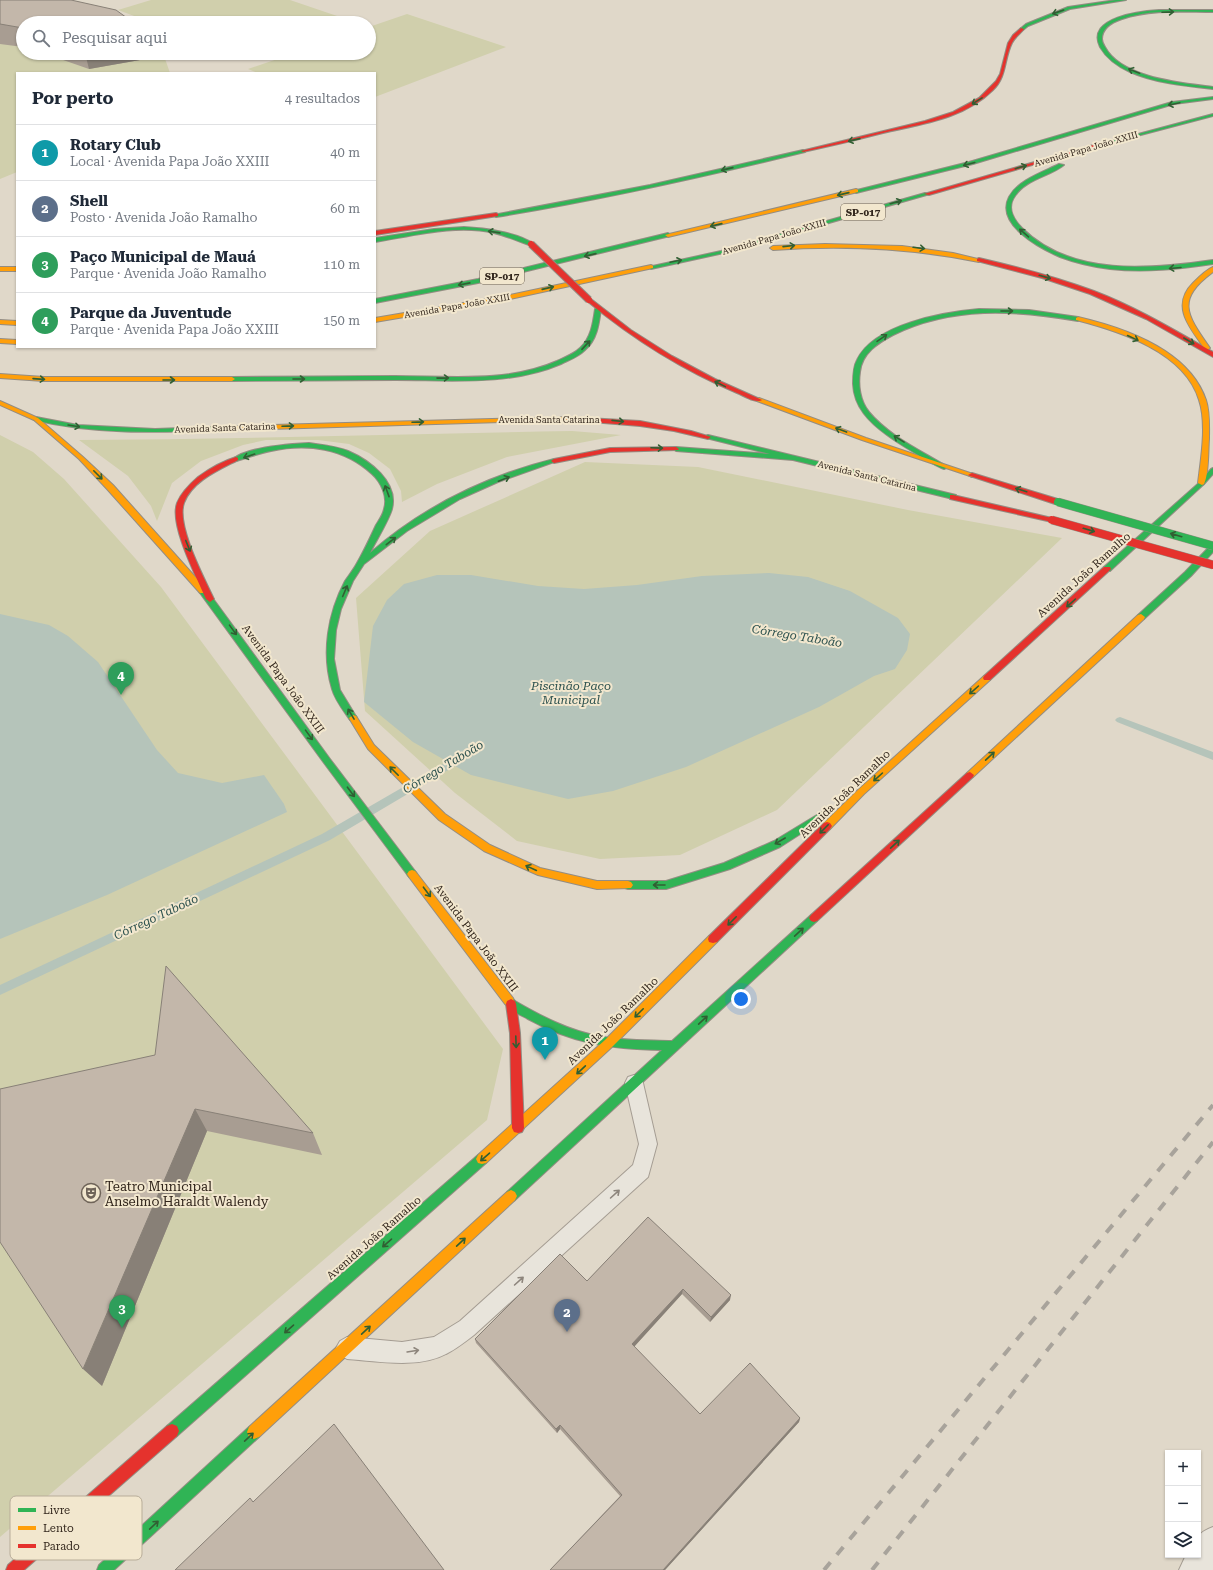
<!DOCTYPE html>
<html lang="pt">
<head>
<meta charset="utf-8">
<style>
	:root { --surface:#fff; --page:#f2f2f3; --text:#1f2937; --muted:#747a83; --line:#e0e1e3; --accent:#6f6459 }
	body { margin:0; font-family:"Roboto Serif",serif; background:var(--page); color:var(--text) }
	.controls { position:absolute; right:12px; bottom:12px; display:grid; overflow:hidden; border-radius:0px; box-shadow:0 1px 3px #0004 }
	.controls button { width:36px; height:36px; display:grid; place-items:center; padding:0; border:0; border-bottom:1px solid var(--line); background:var(--surface); color:var(--text); font:20px sans-serif }
	.you { position:absolute; left:741px; top:999px; width:14px; height:14px; margin:-10px; border:3px solid #fff; border-radius:50%; background:#1a73e8; box-shadow:0 0 0 6px #1a73e833 }
	.badge { display:grid; place-items:center; width:26px; height:26px; border-radius:50%; background:var(--accent); color:#fff; font-size:13px; font-weight:700 }
	.pin { position:absolute; translate:-50% -33px; filter:drop-shadow(0 1px 2px #0008) }
	.pin::after { content:''; position:absolute; top:21px; width:14px; height:12px; background:inherit; clip-path:polygon(0 0,100% 0,50% 100%) }
	.list { margin:0; padding:0; list-style:none }
	h2 { display:flex; justify-content:space-between; align-items:center; height:52px; margin:0; padding:0 16px; font-size:17px }
	h2 small { font-size:13px; font-weight:400; color:var(--muted) }
	.list li { display:grid; grid-template-columns:26px 1fr auto; gap:12px; align-items:center; box-sizing:border-box; height:56px; padding:0 16px; border-top:1px solid var(--line) }
	.list b { display:block; font-size:15px; white-space:nowrap }
	.list p { margin:0; font-size:13px; white-space:nowrap; color:var(--muted) }
	.list em { font-size:13px; font-style:normal; color:var(--muted) }
	.icon { flex:none; width:22px; height:22px; fill:none; stroke:currentColor; stroke-width:2; stroke-linecap:round; stroke-linejoin:round }
	.map { position:relative; flex:none; width:1213px; height:1570px; overflow:hidden }
	.search { position:absolute; background:var(--surface); box-shadow:0 1px 3px #0004; left:16px; top:16px; width:360px; height:44px; display:flex; align-items:center; gap:10px; box-sizing:border-box; padding:0 14px; border-radius:22px; color:var(--muted); font-size:15px }
	.panel { position:absolute; background:var(--surface); box-shadow:0 1px 3px #0004; left:16px; top:72px; width:360px; height:276px; border-radius:0px }
	.map>svg:first-child { display:block }
</style>
</head>
<body>
<div class="map">
<svg width="1213" height="1570" viewBox="0 0 1213 1570">
	<rect width="100%" height="100%" fill="#e0d8c9"/>
	<path fill="#d0cfac" d="M151,0H290L343,18L328,23H153L118,10Z
		M0,6L23,23V53H163L170,73H17V172L0,179Z
		M407,14L506,47L375,97V73H258L248,69L295,53H369V27Z
		M572,431L621,435L507,457L437,484L402,502L401,491L390,469L369,453L349,444L318,440H266L243,445L201,461L172,483L157,521L151,506L128,476L79,440C243,439 407,434 572,431Z
		M0,435L33,452L64,479L161,587L503,1049L487,1120L0,1537Z
		M585,462L698,467L908,510L1062,538L777,810L680,855L600,859L517,841L455,793L365,711L356,598L430,531Z"/>
	<path fill="#b5c4ba" d="M769,573L808,577L850,591L898,618L910,634L907,650L895,669L874,676L819,707L686,767L613,791L568,799L471,775L413,742L364,702L373,626L387,600L404,584L437,575H471L538,586L584,589L637,585L702,576Z
		M0,614L49,625L68,636L98,662L157,750L178,773L222,783L264,775L284,804L287,812L107,895L0,939Z"/>
	<g fill="none" stroke-linecap="round" stroke-linejoin="round">
		<path fill="#b5c4ba" fill-rule="evenodd" d="M1120,717L1213,752V760L1117,722L1115,720L1117,718Z
			M462,753L465,754L467,757L465,760L330,840L0,995V985L322,834Z"/>
		<g stroke="#a59d93" stroke-width="2">
			<path id="lane" d="M634,1075L640,1077L643,1083L657,1144L648,1177L474,1335C465,1342 456,1349 446,1354C419,1369 376,1361 347,1359L340,1355L336,1348L340,1341L347,1337L402,1342L434,1337L460,1321L633,1165L639,1144L625,1083L628,1077Z"/>
		</g>
		<g stroke="#a59d93" stroke-width="2">
			<path id="street" d="M1213,1527V1570H1179L1186,1555H1198C1198,1537 1195,1534 1213,1527Z"/>
		</g>
		<g stroke="#948d83" stroke-width="2">
			<path id="fast" d="M1116,0H1126L1070,9L1028,26L1023,30L1020,29L1026,24L1068,7Z
				M1159,10H1213V12C1183,12 1151,9 1122,19C1113,22 1102,27 1102,39C1102,42 1103,44 1105,47C1121,78 1182,83 1213,87V89C1185,86 1155,83 1130,72C1117,66 1107,59 1100,47C1085,17 1142,11 1159,10Z
				M1213,97V99L1174,104L973,164L856,193L853,191L969,162L1172,102Z
				M1213,114V116L1099,146L1097,145Z
				M803,150L805,151V152C703,177 600,200 496,217L493,215L650,185Z
				M1059,164L1064,165C1049,177 1026,179 1015,196C1007,207 1013,219 1022,228C1071,277 1151,269 1213,260V264C1179,269 1145,273 1110,269C1094,267 1076,263 1060,257C1039,248 995,224 1009,197C1018,180 1043,172 1059,164Z
				M925,193L930,194L724,253L651,269L648,267L721,251Z
				M464,227C484,228 517,232 534,244L529,245C518,241 506,236 494,233C456,224 413,236 375,242V238L434,229Z
				M668,233L671,235L670,236L478,283L375,303V299L478,279Z
				M598,307L601,309C599,324 597,340 585,350C578,357 569,360 561,364C510,386 451,380 396,380C341,380 287,381 232,381L229,379L232,377C286,377 341,376 395,376C449,376 507,383 557,361C565,357 574,354 580,348C591,338 593,323 595,309Z
				M979,309L1029,310L1078,317L1081,319L1078,321C1015,310 952,306 893,335C878,343 862,353 860,372C858,385 860,401 869,412C889,436 920,450 946,466V468L944,469C937,467 931,462 925,459C912,451 899,444 887,435C869,422 854,407 853,384C853,376 853,367 857,360C874,324 944,312 979,309Z
				M36,417L78,425L155,429L237,426L240,428L237,430C169,432 100,436 34,420L33,419Z
				M708,435L956,495L957,497L953,499L793,460L676,451L673,449L676,447L770,454L706,438V436Z
				M309,443C322,445 336,446 348,451C369,460 399,482 392,509C389,520 376,541 370,553C423,507 486,476 554,459L557,461L498,482L460,499L407,531L364,564L353,581L341,609L336,630L334,659L340,690L357,718L353,721L350,720C344,711 335,700 332,689C321,653 328,613 345,581C349,575 354,569 357,563C364,551 370,538 376,525C379,520 383,515 384,509C388,497 381,482 372,474C344,448 307,443 271,451C259,453 248,458 236,461L233,459C247,447 290,444 309,443Z
				M1213,468V474L1204,484L1110,571H1104V567L1200,482L1211,469Z
				M1210,546H1213V552L1191,576L1144,619H1138L1137,617L1138,615L1185,572Z
				M203,588L206,589L330,759L415,871L417,874L415,877L412,878L409,877L324,763L200,593L199,591L200,589Z
				M830,807L833,809L835,811L833,813L780,847L730,869L666,889H628L625,888L623,885L625,882L628,881H666L724,863L774,841Z
				M814,914L817,915L819,918L817,921L515,1200L511,1202L507,1200L505,1196L507,1192L662,1050C610,1049 574,1044 528,1019C519,1014 508,1010 504,1001L505,998C510,996 512,997 515,1001C541,1016 569,1031 599,1036C623,1041 648,1040 672,1041L811,915Z
				M482,1154L486,1155L488,1159L486,1163L177,1436L172,1438L167,1436L165,1431L167,1426L478,1155Z
				M254,1425L259,1427L261,1432L259,1437L114,1570H97L99,1565L249,1427Z"/>
		</g>
		<g stroke="#948d83" stroke-width="2">
			<path id="slow" d="M856,189L858,190V192L668,237L665,235Z
				M825,244L902,246L953,253L982,260L979,262C910,248 843,245 773,250L770,248L773,246Z
				M651,265L653,266V268L510,299L375,322V318L510,295Z
				M0,267H17V271H0Z
				M1213,267V272C1175,300 1187,315 1210,348L1207,350L1205,349C1190,328 1170,306 1193,283C1199,277 1206,270 1213,267Z
				M1078,317C1125,328 1189,350 1206,400C1210,412 1209,427 1209,439C1208,451 1209,474 1204,484L1202,485L1198,483C1201,458 1207,424 1199,400C1185,352 1119,331 1076,320V318Z
				M0,320L17,321V325L0,324Z
				M0,339L17,340V344L0,343Z
				M0,374L44,377H232L235,379L232,381H44L0,378Z
				M759,398L866,438L976,475L972,477L970,476L862,440L757,401L756,400Z
				M0,401L38,418L83,457L113,485L206,589L207,591L206,593H200L107,489L79,459L34,420L0,405Z
				M569,417L572,419L571,420L237,430L234,428L237,426Z
				M1141,614L1145,617L1144,619L973,777H967L966,775L967,773L1138,615Z
				M987,675L990,676L991,678L990,680L864,794L830,829H824L822,826L824,823L858,790L984,676Z
				M353,715L356,716L374,745L445,814L490,845L540,868L597,881H628L631,882L633,885L631,888L597,889L538,875L484,851L439,820L368,749L349,718Z
				M412,870L415,871L513,998L514,1001L513,1004L509,1006L505,1004L409,877L407,874L409,871Z
				M713,935L717,936L718,939L717,942L613,1046L486,1163L482,1164L478,1163L476,1159L478,1155L605,1040L709,936Z
				M511,1190L515,1192L517,1196L515,1200L259,1437L254,1439L249,1437L247,1432L249,1427L507,1192Z"/>
		</g>
		<g stroke="#948d83" stroke-width="2">
			<path id="jam" d="M1021,28L1024,29C1020,34 1015,37 1012,43C1004,59 1007,77 993,90C964,119 921,124 883,133C857,140 830,146 803,152L801,151L925,121L953,112L979,98L996,81L1000,74L1008,43L1013,35Z
				M1097,144L1101,145L929,195L924,194Z
				M496,213L498,214V216L375,235V231Z
				M979,258C1018,267 1056,277 1094,291C1136,307 1174,330 1213,352V357L1146,319L1090,294L1042,278L977,261V259Z
				M587,299H591L631,330L672,356L715,379L762,400C757,404 744,396 737,393C682,370 633,339 587,301Z
				M569,417L640,421L691,431L711,437L708,439L674,431L640,426L567,420L566,419Z
				M676,447L679,449L678,450L610,452L554,463L551,461L554,459L610,448Z
				M236,457L238,458V460C219,470 192,481 184,503C176,525 204,578 214,599L210,602L206,599C197,578 169,525 177,503C181,493 190,484 198,477C209,469 223,461 236,457Z
				M972,473L1061,500L1062,502L1058,504H1055L970,476L968,475Z
				M950,495H953L1052,518L1056,520L1052,522L950,499Z
				M1104,567H1110L1111,569L990,680H984L983,678L984,676Z
				M970,772L974,775L973,777L817,921L814,922L811,921L809,918L811,915L967,773Z
				M827,822L830,823L832,826L830,829L717,942L713,943L709,942L708,939L709,936L824,823Z
				M511,999L515,1001L516,1004L520,1033L524,1128L522,1132L518,1133L514,1132L512,1128L510,1033L506,1004L507,1001Z
				M172,1424L177,1426L179,1431L177,1436L24,1570H6L8,1565L167,1426Z"/>
		</g>
		<use href="#lane" fill="#e8e4db" fill-rule="evenodd"/>
		<use href="#street" fill="#e8e4db" fill-rule="evenodd"/>
		<use href="#fast" fill="#30b455" fill-rule="evenodd"/>
		<use href="#slow" fill="#ff9f0a" fill-rule="evenodd"/>
		<use href="#jam" fill="#e5322d" fill-rule="evenodd"/>
		<path stroke="#a8a39b" stroke-width="4" stroke-dasharray="10 10" stroke-linecap="butt" d="M824,1570L1213,1105
			M872,1570L1213,1142"/>
		<g stroke="#948d83" stroke-width="9" stroke-linecap="butt">
			<path id="fast-bridge" d="M1058,502L1213,546"/>
		</g>
		<g stroke="#948d83" stroke-width="8" stroke-linecap="butt">
			<path id="jam-bridge-far1" d="M531,244L589,300"/>
		</g>
		<g stroke="#948d83" stroke-width="9" stroke-linecap="butt">
			<path id="jam-bridge" d="M1052,520L1213,565"/>
		</g>
		<use href="#fast-bridge" stroke="#30b455" stroke-width="8"/>
		<use href="#jam-bridge-far1" stroke="#e5322d" stroke-width="6"/>
		<use href="#jam-bridge" stroke="#e5322d" stroke-width="8"/>
	</g>
	<path fill="#a89d92" d="M0,0L23,23V47L0,44Z
		M43,53H156L157,57L89,69Z
		M155,1055L313,1133L322,1155L207,1131L102,1386Z
		M648,1217L730,1300L710,1322L682,1294L634,1347L700,1414L800,1418L799,1422L665,1570H550L620,1496L560,1429L557,1433L476,1343L475,1339L587,1281Z"/>
	<path fill="#888077" d="M85,53H156L157,57L89,69Z
		M195,1109L207,1131L102,1386L83,1369Z
		M683,1289L682,1294L632,1349V1344Z
		M731,1295L730,1300L710,1322L711,1317Z
		M800,1418L799,1422L665,1570H663Z
		M560,1425V1429L557,1433L556,1429Z"/>
	<path fill="#c3b7aa" stroke="#888077" d="M0,0H71L116,10L134,23H23V28L0,24Z
		M166,966L313,1133L195,1109L83,1369L0,1242V1089L155,1055Z
		M648,1217L731,1295L711,1317L683,1289L632,1344L700,1414L750,1363L800,1418L663,1570H550L622,1495L560,1425L556,1429L475,1339L560,1254L587,1281Z
		M334,1424L444,1570H175L250,1498L253,1502Z"/>
	<defs><path id="oneway-shaft" d="M-6 0H5M1.5-3L5.5 0L1.5 3" fill="none" stroke-width="1.6" stroke-linecap="round" stroke-linejoin="round"/></defs>
	<g stroke="#315f33">
		<use href="#oneway-shaft" transform="translate(1058 12) rotate(161)"/>
		<use href="#oneway-shaft" transform="translate(1168 12) rotate(-2)"/>
		<use href="#oneway-shaft" transform="translate(1134 71) rotate(-159)"/>
		<use href="#oneway-shaft" transform="translate(977 101) rotate(148)"/>
		<use href="#oneway-shaft" transform="translate(1174 104) rotate(168)"/>
		<use href="#oneway-shaft" transform="translate(854 140) rotate(167)"/>
		<use href="#oneway-shaft" transform="translate(969 164) rotate(165)"/>
		<use href="#oneway-shaft" transform="translate(1021 167) rotate(-16)"/>
		<use href="#oneway-shaft" transform="translate(727 169) rotate(167)"/>
		<use href="#oneway-shaft" transform="translate(843 194) rotate(167)"/>
		<use href="#oneway-shaft" transform="translate(896 202) rotate(-16)"/>
		<use href="#oneway-shaft" transform="translate(716 225) rotate(167)"/>
		<use href="#oneway-shaft" transform="translate(494 232) rotate(-172)"/>
		<use href="#oneway-shaft" transform="translate(1024 233) rotate(-139)"/>
		<use href="#oneway-shaft" transform="translate(789 246) rotate(-6)"/>
		<use href="#oneway-shaft" transform="translate(919 248) rotate(7)"/>
		<use href="#oneway-shaft" transform="translate(590 255) rotate(167)"/>
		<use href="#oneway-shaft" transform="translate(676 261) rotate(-12)"/>
		<use href="#oneway-shaft" transform="translate(1175 268) rotate(175)"/>
		<use href="#oneway-shaft" transform="translate(1045 277) rotate(16)"/>
		<use href="#oneway-shaft" transform="translate(464 284) rotate(169)"/>
		<use href="#oneway-shaft" transform="translate(548 288) rotate(-13)"/>
		<use href="#oneway-shaft" transform="translate(1007 311)"/>
		<use href="#oneway-shaft" transform="translate(882 338) rotate(-35)"/>
		<use href="#oneway-shaft" transform="translate(1133 338) rotate(25)"/>
		<use href="#oneway-shaft" transform="translate(1189 341) rotate(30)"/>
		<use href="#oneway-shaft" transform="translate(586 345) rotate(-47)"/>
		<use href="#oneway-shaft" transform="translate(443 378) rotate(-1)"/>
		<use href="#oneway-shaft" transform="translate(39 379) rotate(4)"/>
		<use href="#oneway-shaft" transform="translate(299 379)"/>
		<use href="#oneway-shaft" transform="translate(169 380)"/>
		<use href="#oneway-shaft" transform="translate(720 384) rotate(-154)"/>
		<use href="#oneway-shaft" transform="translate(618 421) rotate(6)"/>
		<use href="#oneway-shaft" transform="translate(418 422) rotate(-2)"/>
		<use href="#oneway-shaft" transform="translate(74 426) rotate(9)"/>
		<use href="#oneway-shaft" transform="translate(288 426) rotate(-2)"/>
		<use href="#oneway-shaft" transform="translate(841 430) rotate(-160)"/>
		<use href="#oneway-shaft" transform="translate(899 439) rotate(-148)"/>
		<use href="#oneway-shaft" transform="translate(657 448) rotate(2)"/>
		<use href="#oneway-shaft" transform="translate(249 456) rotate(161)"/>
		<use href="#oneway-shaft" transform="translate(98 475) rotate(45)"/>
		<use href="#oneway-shaft" transform="translate(504 479) rotate(-22)"/>
		<use href="#oneway-shaft" transform="translate(1021 490) rotate(-163)"/>
		<use href="#oneway-shaft" transform="translate(387 491) rotate(-110)"/>
		<use href="#oneway-shaft" transform="translate(1089 530) rotate(16)"/>
		<use href="#oneway-shaft" transform="translate(1176 535) rotate(-164)"/>
		<use href="#oneway-shaft" transform="translate(391 541) rotate(-38)"/>
		<use href="#oneway-shaft" transform="translate(188 546) rotate(68)"/>
		<use href="#oneway-shaft" transform="translate(345 591) rotate(-67)"/>
		<use href="#oneway-shaft" transform="translate(1071 603) rotate(138)"/>
		<use href="#oneway-shaft" transform="translate(233 630) rotate(54)"/>
		<use href="#oneway-shaft" transform="translate(974 690) rotate(138)"/>
		<use href="#oneway-shaft" transform="translate(351 714) rotate(-121)"/>
		<use href="#oneway-shaft" transform="translate(309 735) rotate(54)"/>
		<use href="#oneway-shaft" transform="translate(990 756) rotate(-43)"/>
		<use href="#oneway-shaft" transform="translate(394 771) rotate(-135)"/>
		<use href="#oneway-shaft" transform="translate(878 777) rotate(138)"/>
		<use href="#oneway-shaft" transform="translate(351 792) rotate(53)"/>
		<use href="#oneway-shaft" transform="translate(824 829) rotate(135)"/>
		<use href="#oneway-shaft" transform="translate(780 841) rotate(150)"/>
		<use href="#oneway-shaft" transform="translate(895 844) rotate(-43)"/>
		<use href="#oneway-shaft" transform="translate(531 868) rotate(-155)"/>
		<use href="#oneway-shaft" transform="translate(659 885) rotate(180)"/>
		<use href="#oneway-shaft" transform="translate(427 892) rotate(53)"/>
		<use href="#oneway-shaft" transform="translate(732 921) rotate(135)"/>
		<use href="#oneway-shaft" transform="translate(799 932) rotate(-43)"/>
		<use href="#oneway-shaft" transform="translate(639 1013) rotate(135)"/>
		<use href="#oneway-shaft" transform="translate(703 1020) rotate(-43)"/>
		<use href="#oneway-shaft" transform="translate(516 1042) rotate(88)"/>
		<use href="#oneway-shaft" transform="translate(581 1070) rotate(137)"/>
		<use href="#oneway-shaft" transform="translate(485 1157) rotate(139)"/>
		<use href="#oneway-shaft" transform="translate(461 1242) rotate(-43)"/>
		<use href="#oneway-shaft" transform="translate(387 1243) rotate(139)"/>
		<use href="#oneway-shaft" transform="translate(289 1329) rotate(139)"/>
		<use href="#oneway-shaft" transform="translate(366 1330) rotate(-43)"/>
		<use href="#oneway-shaft" transform="translate(249 1437) rotate(-43)"/>
		<use href="#oneway-shaft" transform="translate(154 1525) rotate(-43)"/>
	</g>
	<g stroke="#8d857c">
		<use href="#oneway-shaft" transform="translate(615 1194) rotate(-42)"/>
		<use href="#oneway-shaft" transform="translate(519 1281) rotate(-42)"/>
		<use href="#oneway-shaft" transform="translate(413 1351) rotate(-9)"/>
	</g>
	<defs>
		<g id="theatre-ring" transform="scale(1)"><circle r="9.5" fill="#f2e7ce" stroke="#6f6459" stroke-width="1.5"/><path d="M-5-5.5Q0-4 5-5.5V0Q5 5 0 6Q-5 5-5 0ZM-3.3-2.5H-1v1.5H-3.3ZM1-2.5H3.3v1.5H1ZM-2.8 1Q0 5.5 2.8 1Z" fill="#6f6459"/></g>
	</defs>
	<g fill-rule="evenodd">
		<use href="#theatre-ring" x="91" y="1193"/>
	</g>
	<g text-anchor="middle" dominant-baseline="central" stroke-width="4" stroke-linejoin="round" paint-order="stroke">
		<g font-size="9" fill="#32261c" stroke="#f2e7ce">
			<text transform="translate(1086 149) rotate(-16)">Avenida Papa João XXIII</text>
			<text transform="translate(774 237) rotate(-16)">Avenida Papa João XXIII</text>
			<text transform="translate(457 306) rotate(-10)">Avenida Papa João XXIII</text>
			<text x="549" y="420">Avenida Santa Catarina</text>
			<text transform="translate(225 428) rotate(-2)">Avenida Santa Catarina</text>
			<text transform="translate(867 476) rotate(14)">Avenida Santa Catarina</text>
		</g>
		<g fill="#f2e7ce" stroke="#6c6051" stroke-width="1">
			<rect x="841" y="204" width="44" height="16" rx="3"/>
			<rect x="480" y="268" width="44" height="16" rx="3"/>
		</g>
		<g font-size="10" font-weight="bold" fill="#32261c">
			<text x="863" y="212">SP-017</text>
			<text x="502" y="276">SP-017</text>
		</g>
		<g font-size="11" fill="#32261c" stroke="#f2e7ce">
			<text transform="translate(1084 575) rotate(-42)">Avenida João Ramalho</text>
			<text transform="translate(283 679) rotate(54)">Avenida Papa João XXIII</text>
			<text transform="translate(845 794) rotate(-44)">Avenida João Ramalho</text>
			<text transform="translate(476 938) rotate(53)">Avenida Papa João XXIII</text>
			<text transform="translate(613 1021) rotate(-44)">Avenida João Ramalho</text>
			<text transform="translate(374 1238) rotate(-41)">Avenida João Ramalho</text>
		</g>
		<g font-size="12" font-style="italic" fill="#2c514e" stroke="#f2e7ce">
			<text transform="translate(797 636) rotate(9)">Córrego Taboão</text>
			<text x="571" y="686">Piscinão Paço<tspan x="571" dy="14">Municipal</tspan></text>
			<text transform="translate(443 767) rotate(-31)">Córrego Taboão</text>
			<text transform="translate(156 917) rotate(-25)">Córrego Taboão</text>
		</g>
		<g font-size="13" fill="#32261c" stroke="#f2e7ce" text-anchor="start">
			<text x="105" y="1186">Teatro Municipal<tspan x="105" dy="15">Anselmo Haraldt Walendy</tspan></text>
		</g>
	</g>
	<rect x="10" y="1496" width="132" height="64" rx="6" fill="#f2e7ce" stroke="#b8ad99" stroke-width="1"/>
	<rect x="18" y="1508" width="18" height="4" fill="#30b455"/>
	<rect x="18" y="1526" width="18" height="4" fill="#ff9f0a"/>
	<rect x="18" y="1544" width="18" height="4" fill="#e5322d"/>
	<g font-size="11" fill="#32261c">
		<text x="43" y="1514">Livre</text>
		<text x="43" y="1532">Lento</text>
		<text x="43" y="1550">Parado</text>
	</g>
</svg>
<div class="controls">
<button>+</button>
<button>−</button>
<button><svg class="icon" aria-label="layers" viewBox="0 0 24 24"><path d="M12 4l9 5-9 5-9-5zM3 14l9 5 9-5"/></svg></button>
</div>
<div class="you"></div>
<div class="pin badge" style="left:545px;top:1060px;background:#0f9aa8">1</div>
<div class="pin badge" style="left:567px;top:1332px;background:#5c6f8a">2</div>
<div class="pin badge" style="left:122px;top:1328px;background:#2e9e5b">3</div>
<div class="pin badge" style="left:121px;top:695px;background:#2e9e5b">4</div>
<div class="search"><svg class="icon" aria-label="search" viewBox="0 0 24 24"><circle cx="10" cy="10" r="6"/><path d="M15 15l6 6"/></svg>Pesquisar aqui</div>
<section class="panel">
<h2>Por perto<small>4 resultados</small></h2>
<ul class="list">
<li><span class="badge" style="background:#0f9aa8">1</span><div><b>Rotary Club</b><p>Local · Avenida Papa João XXIII</p></div><em>40 m</em></li>
<li><span class="badge" style="background:#5c6f8a">2</span><div><b>Shell</b><p>Posto · Avenida João Ramalho</p></div><em>60 m</em></li>
<li><span class="badge" style="background:#2e9e5b">3</span><div><b>Paço Municipal de Mauá</b><p>Parque · Avenida João Ramalho</p></div><em>110 m</em></li>
<li><span class="badge" style="background:#2e9e5b">4</span><div><b>Parque da Juventude</b><p>Parque · Avenida Papa João XXIII</p></div><em>150 m</em></li>
</ul>
</section>
</div>
</body>
</html>
